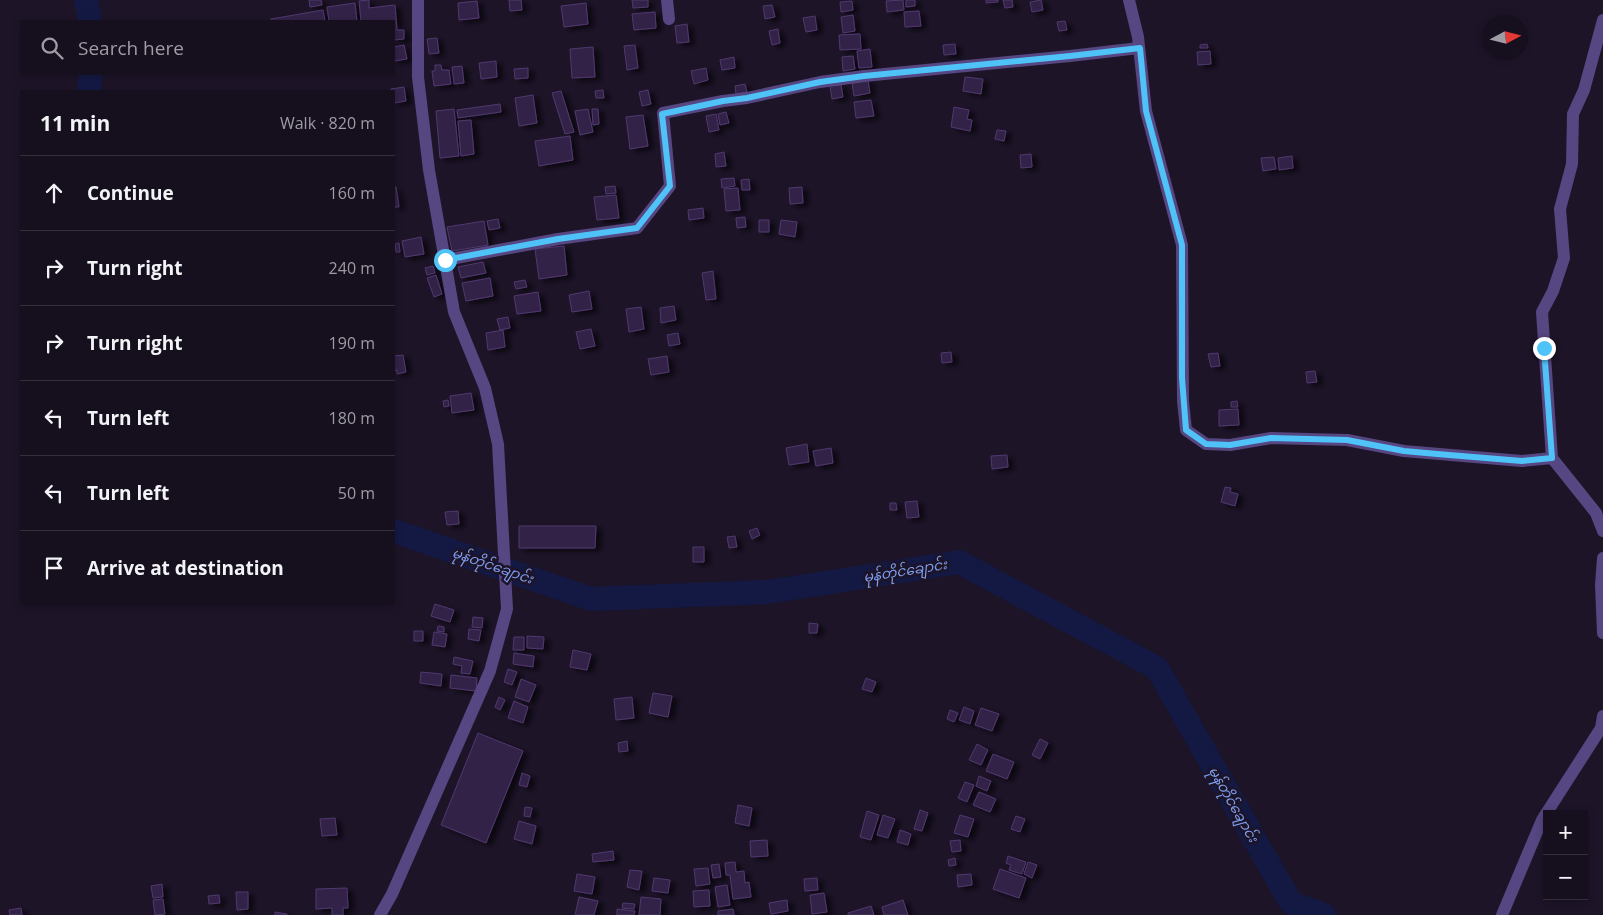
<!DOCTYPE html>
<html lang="en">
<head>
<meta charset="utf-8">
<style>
	:root { --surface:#160f1e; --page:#231d2b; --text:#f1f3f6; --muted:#9e9ca4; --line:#352f3c }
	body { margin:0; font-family:"Open Sans","Noto Sans Myanmar",sans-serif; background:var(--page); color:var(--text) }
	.controls { position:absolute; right:15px; bottom:15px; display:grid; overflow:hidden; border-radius:0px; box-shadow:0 2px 8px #0003 }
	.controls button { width:45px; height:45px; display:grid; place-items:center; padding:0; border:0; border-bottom:1px solid var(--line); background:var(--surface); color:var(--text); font:25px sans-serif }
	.compass { position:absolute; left:1483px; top:15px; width:45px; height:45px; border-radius:50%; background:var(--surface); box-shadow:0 2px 8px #0003; rotate:83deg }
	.stop { position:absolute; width:15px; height:15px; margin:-11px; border:4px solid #4fc3f7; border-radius:50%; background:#fff }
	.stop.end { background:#4fc3f7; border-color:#fff; box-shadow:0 1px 5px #0008 }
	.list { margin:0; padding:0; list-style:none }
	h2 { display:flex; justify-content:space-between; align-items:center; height:65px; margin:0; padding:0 20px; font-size:21px }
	h2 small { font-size:16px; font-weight:400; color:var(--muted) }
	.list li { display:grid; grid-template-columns:32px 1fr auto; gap:15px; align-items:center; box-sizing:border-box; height:75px; padding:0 20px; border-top:1px solid var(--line) }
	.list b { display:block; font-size:19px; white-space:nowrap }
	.list em { font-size:16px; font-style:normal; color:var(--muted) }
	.icon { flex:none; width:28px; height:28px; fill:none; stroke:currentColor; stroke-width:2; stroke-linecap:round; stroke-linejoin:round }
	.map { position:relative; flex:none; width:1603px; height:915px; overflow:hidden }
	.search { position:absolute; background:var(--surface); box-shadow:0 2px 8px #0003; left:20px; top:20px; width:375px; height:55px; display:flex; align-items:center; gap:12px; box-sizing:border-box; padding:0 18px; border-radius:0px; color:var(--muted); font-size:19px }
	.panel { position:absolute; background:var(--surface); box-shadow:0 2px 8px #0003; left:20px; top:90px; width:375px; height:515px; border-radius:0px }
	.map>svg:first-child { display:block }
</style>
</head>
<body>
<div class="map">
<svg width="1603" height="915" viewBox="0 0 1603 915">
	<defs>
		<filter id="shadow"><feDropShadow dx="5.5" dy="3" stdDeviation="2.5" flood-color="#0009"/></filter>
	</defs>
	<rect width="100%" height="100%" fill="#1d1428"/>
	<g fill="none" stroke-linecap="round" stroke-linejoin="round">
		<path stroke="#131943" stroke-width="24" d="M86,0L90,21
			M89,91L91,74
			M394,531L591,599L767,592L959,562L1157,668L1291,903L1324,915"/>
	</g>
	<path fill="#332347" stroke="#50386f" filter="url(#shadow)" d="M309,0H321L322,5L310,7Z
		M369,0V8L395,5L397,30H404V39L394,40V21H361L359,1Z
		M509,0H521L522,10L510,11Z
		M632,0H648V7L633,8Z
		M903,0L904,10L887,12L886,1Z
		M906,0H915V6L906,7Z
		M986,0H998V2L986,3Z
		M1003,0H1012L1013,7L1005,8Z
		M1041,0L1043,10L1032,12L1030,2Z
		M477,1L479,18L459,20L458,3Z
		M852,1L853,10L841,12L840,2Z
		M355,3L357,21H329L327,7Z
		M586,3L588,24L564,27L561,6Z
		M772,5L775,17L765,19L763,6Z
		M323,10L325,21H271V19Z
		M919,11L921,26L905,27L904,12Z
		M655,12L656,28L634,30L632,14Z
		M853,15L855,31L843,33L841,17Z
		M815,16L817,30L806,32L803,18Z
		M1065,21L1067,30L1059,31L1057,22Z
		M687,24L689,42L677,43L675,26Z
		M778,29L780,43L772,45L769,31Z
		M860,34L861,49L840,50L839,35Z
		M437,38L439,53L429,54L427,39Z
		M955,44L956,54L944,55L943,45Z
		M1207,44L1208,48H1200V45Z
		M404,45L407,59L394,61V47Z
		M635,45L638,68L627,70L624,46Z
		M593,47L595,77L572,78L570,49Z
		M870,49L872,67L859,68L857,51Z
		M1210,51L1211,64L1198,65L1197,52Z
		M853,56L855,69L843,71L842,57Z
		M734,57L735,68L722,70L720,60Z
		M496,61L497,77L481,79L479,63Z
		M435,65H441L442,70H449L451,84L434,86L432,71H435Z
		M462,66L464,83L454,84L452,67Z
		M528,68V78L515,79L514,69Z
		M706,68L708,80L694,84L691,71Z
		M965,77L983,79L981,94L963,91Z
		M868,80L870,93L854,96L852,83Z
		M745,84L747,92L736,94L735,86Z
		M841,85L843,97L832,99L830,86Z
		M404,87L406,101L394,103V91H391V89Z
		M603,90L604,98H596L595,91Z
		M648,90L651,104L642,106L639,92Z
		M561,91L574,132L565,134L552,93Z
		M533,95L537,123L519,126L515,98Z
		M871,100L874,116L856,118L854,102Z
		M500,104L501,112L458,118L457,110Z
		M954,107L969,110L967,119L972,120L970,131L951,127Z
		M454,109L459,156L440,158L436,111Z
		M588,109L593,132L580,135L575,111Z
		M592,109H598L599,124L593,125Z
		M726,112L729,123L720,125L718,114Z
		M716,114L719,130L709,132L706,116Z
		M643,115L648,146L630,149L626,117Z
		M471,120L474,154L461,156L458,121Z
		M997,130L1006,131L1004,141L995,139Z
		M570,136L573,160L539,166L535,141Z
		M724,152L726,166L716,167L715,154Z
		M1031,154L1032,167L1021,168L1020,155Z
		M1292,156L1293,168L1279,170L1278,158Z
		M1274,157L1276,169L1263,171L1261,158Z
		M734,178L735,186L722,188L721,179Z
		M749,179L750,190H742L741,180Z
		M615,186L616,193L606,194L605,187Z
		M394,187H396L399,207H394Z
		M802,187L803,203L790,204L789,188Z
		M738,188L740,210L726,211L724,189Z
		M616,195L619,218L597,220L594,197Z
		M703,208L704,218L689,220L688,210Z
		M745,217L746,227L737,228L736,218Z
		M498,219L500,228L489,230L487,221Z
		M759,220H769V232H759Z
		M781,220L797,222L795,237L779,234Z
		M484,221L488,245L452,251L447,227Z
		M421,237L424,254L405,257L402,241Z
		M399,243L400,252H396L395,244Z
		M564,246L567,275L539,279L535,249Z
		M483,262L486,273L461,278L458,267Z
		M433,266L435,273L427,275L425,268Z
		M713,271L716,299L706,300L702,273Z
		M436,275L442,294L434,297L427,278Z
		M490,278L493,296L466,301L462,283Z
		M525,280L527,287L516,289L514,282Z
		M589,291L592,309L572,312L569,295Z
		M538,292L541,311L517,314L514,296Z
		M674,306L676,320L661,323L660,308Z
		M641,307L644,329L629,332L626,309Z
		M508,317L510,328L500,330L497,319Z
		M591,329L595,346L580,349L576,332Z
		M503,330L505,347L488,350L486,333Z
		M678,333L680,344L669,346L667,335Z
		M951,352L952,362L942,363L941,353Z
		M1218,353L1220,366L1211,367L1208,354Z
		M403,355L406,372L397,374V370L394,371V356Z
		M667,356L669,372L651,375L648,359Z
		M1315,371L1317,382L1307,383L1306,372Z
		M471,393L474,410L452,413L450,396Z
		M448,400L449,406L444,407L443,401Z
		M1237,401L1238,407H1231V402Z
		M1238,409L1239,425L1219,426V410Z
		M807,444L809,462L789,465L786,448Z
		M831,448L833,463L816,466L813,451Z
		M1007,455L1008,467L992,469L991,456Z
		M1225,487L1231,488L1230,492L1238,494L1235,506L1221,502Z
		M917,501L919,517L907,518L905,502Z
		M890,503H896L897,510H890Z
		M458,511L459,524L447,525L445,512Z
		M519,526H596L595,548H519Z
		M757,528L760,535L752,539L749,531Z
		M735,536L737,547L729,548L727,537Z
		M693,547H704V562H693Z
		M435,604L454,610L450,622L431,616Z
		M473,617L483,618L482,628L472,627Z
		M809,623L818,624L817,633H809Z
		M438,626L444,627V632L437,631Z
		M469,629L481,630L479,641L468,639Z
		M414,631H423V641H414Z
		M434,632L447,634L445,647L432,645Z
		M527,636L544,637L543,649L527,648Z
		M514,637H524V650H513Z
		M573,650L591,654L587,670L570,667Z
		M514,653L534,656L533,667L513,664Z
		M454,657L473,661L470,674L461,673L462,666L453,664Z
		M508,669L517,672L512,685L504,682Z
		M421,672L442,674L441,686L420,683Z
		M451,675L477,678L476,691L450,688Z
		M866,678L876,682L872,692L862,689Z
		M521,679L536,685L529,702L515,697Z
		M653,693L672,696L668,717L649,713Z
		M499,697L505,700L500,710L495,707Z
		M632,697L634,718L616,720L614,699Z
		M514,701L528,707L523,723L508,718Z
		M964,707L974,711L970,724L959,720Z
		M981,708L999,714L992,731L975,725Z
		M950,710L958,713L954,722L947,719Z
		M478,733L523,751L486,843L441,825Z
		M1040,739L1048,743L1040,759L1032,755Z
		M627,741L628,751L619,752L618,743Z
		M977,744L988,750L981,765L969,760Z
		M993,754L1014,762L1007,779L986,771Z
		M522,773L530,776L527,787L519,785Z
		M979,776L991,781L987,791L976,786Z
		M965,782L974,785L967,802L958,798Z
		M979,792L996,799L990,812L973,805Z
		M738,805L752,808L749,826L735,823Z
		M525,807L532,808L530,817L524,816Z
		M920,810L928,813L922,831L914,829Z
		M867,811L879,815L871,840L860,837Z
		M883,815L895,819L888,838L877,835Z
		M960,815L974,819L968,837L954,833Z
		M1016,816L1025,819L1020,832L1011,829Z
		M335,818L337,835L322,836L320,819Z
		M519,821L536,826L532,844L514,839Z
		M900,830L911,834L908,845L897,842Z
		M767,840L768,856L751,857L750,841Z
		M960,840L961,851L952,852L950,841Z
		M613,851L614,860L593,862L592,854Z
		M1008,856L1026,862L1022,874L1009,870L1011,865L1006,863Z
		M955,858L956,865L949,866L948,860Z
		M735,862L736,872L744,871L745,883L749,882L751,897L733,899L730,875H726L725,863Z
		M1028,862L1037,865L1032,878L1024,874Z
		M719,864L721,877L713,878L711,865Z
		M708,868L710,884L696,886L694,869Z
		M1000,869L1026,878L1019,898L993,889Z
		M630,870L642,871L639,890L627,887Z
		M577,874L595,877L592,894L574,891Z
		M971,874L972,885L958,887L957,875Z
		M654,878L670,880L668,893L652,891Z
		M817,878L818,890L805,891L804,879Z
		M162,884L163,897L153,898L151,886Z
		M727,885L730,905L718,907L715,887Z
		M347,888L348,908H343V915H332V908L316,909V889Z
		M709,890L710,906L694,907L693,891Z
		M236,892H248V909L237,910Z
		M824,893L827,912L812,914L810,895Z
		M219,895L220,903L209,904L208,896Z
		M579,897L598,901L594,915H575Z
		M641,897L661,899L660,915H639Z
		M163,899L165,914L155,915L153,900Z
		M787,900L788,911L771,914L769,903Z
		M903,900L908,915H884L882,907Z
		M623,903L635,904L634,909L622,908Z
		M871,906L874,915H848V913Z
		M21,908L22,915H10L9,910Z
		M617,909L635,911L634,915H617Z
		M733,909L734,915H718V911Z
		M275,912L287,914V915H275Z"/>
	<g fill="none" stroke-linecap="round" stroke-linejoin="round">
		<path stroke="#564681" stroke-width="12" d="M667,0L669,19
			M1129,0L1138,37L1146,111L1182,245L1183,401L1186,430L1206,444L1230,445L1271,438L1347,440L1404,451L1522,461L1552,458L1596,513L1603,531
			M445,260L558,239L637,228L670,186L663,113L723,101L747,98L820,82L864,76L1070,56L1139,48
			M1552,458L1542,312L1553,291L1564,258L1560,209L1572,164L1573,114L1584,90L1603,20
			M1603,558L1601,585L1603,633
			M380,915L392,894L490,671L507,609L498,444L485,388L454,312L429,170L418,77V0
			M1502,915L1542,820L1601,728L1603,716"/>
	</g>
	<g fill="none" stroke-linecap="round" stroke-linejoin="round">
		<path stroke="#4fc3f7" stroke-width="6" d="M445,260L558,239L637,228L670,186L662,114L723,101L747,98L820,82L864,76L1070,56L1140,48L1146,111L1182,245V378L1186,430L1206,444L1230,445L1271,438L1347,440L1404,451L1437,454L1522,461L1552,458L1544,348"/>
	</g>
	<g text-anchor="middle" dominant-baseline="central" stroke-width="5" stroke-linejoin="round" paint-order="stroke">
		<g font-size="14" font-style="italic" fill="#7c9ded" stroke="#1d1428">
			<text transform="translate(493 565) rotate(19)">မုန်တိုင်ချောင်း</text>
			<text transform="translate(905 570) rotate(-9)">မုန်တိုင်ချောင်း</text>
			<text transform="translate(1234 804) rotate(60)">မုန်တိုင်ချောင်း</text>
		</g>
	</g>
</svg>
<div class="controls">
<button>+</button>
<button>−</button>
</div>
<svg class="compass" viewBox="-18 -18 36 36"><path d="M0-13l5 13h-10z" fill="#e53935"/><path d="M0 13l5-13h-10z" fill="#9e9ca4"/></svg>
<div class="stop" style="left:445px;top:260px"></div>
<div class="stop end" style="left:1544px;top:348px"></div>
<div class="search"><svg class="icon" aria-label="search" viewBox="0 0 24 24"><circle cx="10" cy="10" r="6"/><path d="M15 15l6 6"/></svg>Search here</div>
<section class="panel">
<h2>11 min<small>Walk · 820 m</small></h2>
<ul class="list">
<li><svg class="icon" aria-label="ahead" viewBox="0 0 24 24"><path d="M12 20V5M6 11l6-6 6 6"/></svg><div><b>Continue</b></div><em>160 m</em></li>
<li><svg class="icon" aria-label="right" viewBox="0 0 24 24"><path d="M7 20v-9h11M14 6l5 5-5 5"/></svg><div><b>Turn right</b></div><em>240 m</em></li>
<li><svg class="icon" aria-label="right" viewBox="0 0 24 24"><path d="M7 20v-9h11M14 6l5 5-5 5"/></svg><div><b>Turn right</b></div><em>190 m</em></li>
<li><svg class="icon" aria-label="left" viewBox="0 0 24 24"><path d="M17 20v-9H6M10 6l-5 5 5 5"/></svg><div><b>Turn left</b></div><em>180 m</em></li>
<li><svg class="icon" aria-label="left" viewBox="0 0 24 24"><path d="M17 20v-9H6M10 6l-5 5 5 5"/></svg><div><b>Turn left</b></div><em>50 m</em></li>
<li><svg class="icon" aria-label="arrive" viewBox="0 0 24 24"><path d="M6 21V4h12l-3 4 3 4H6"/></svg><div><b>Arrive at destination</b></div></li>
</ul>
</section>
</div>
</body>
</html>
